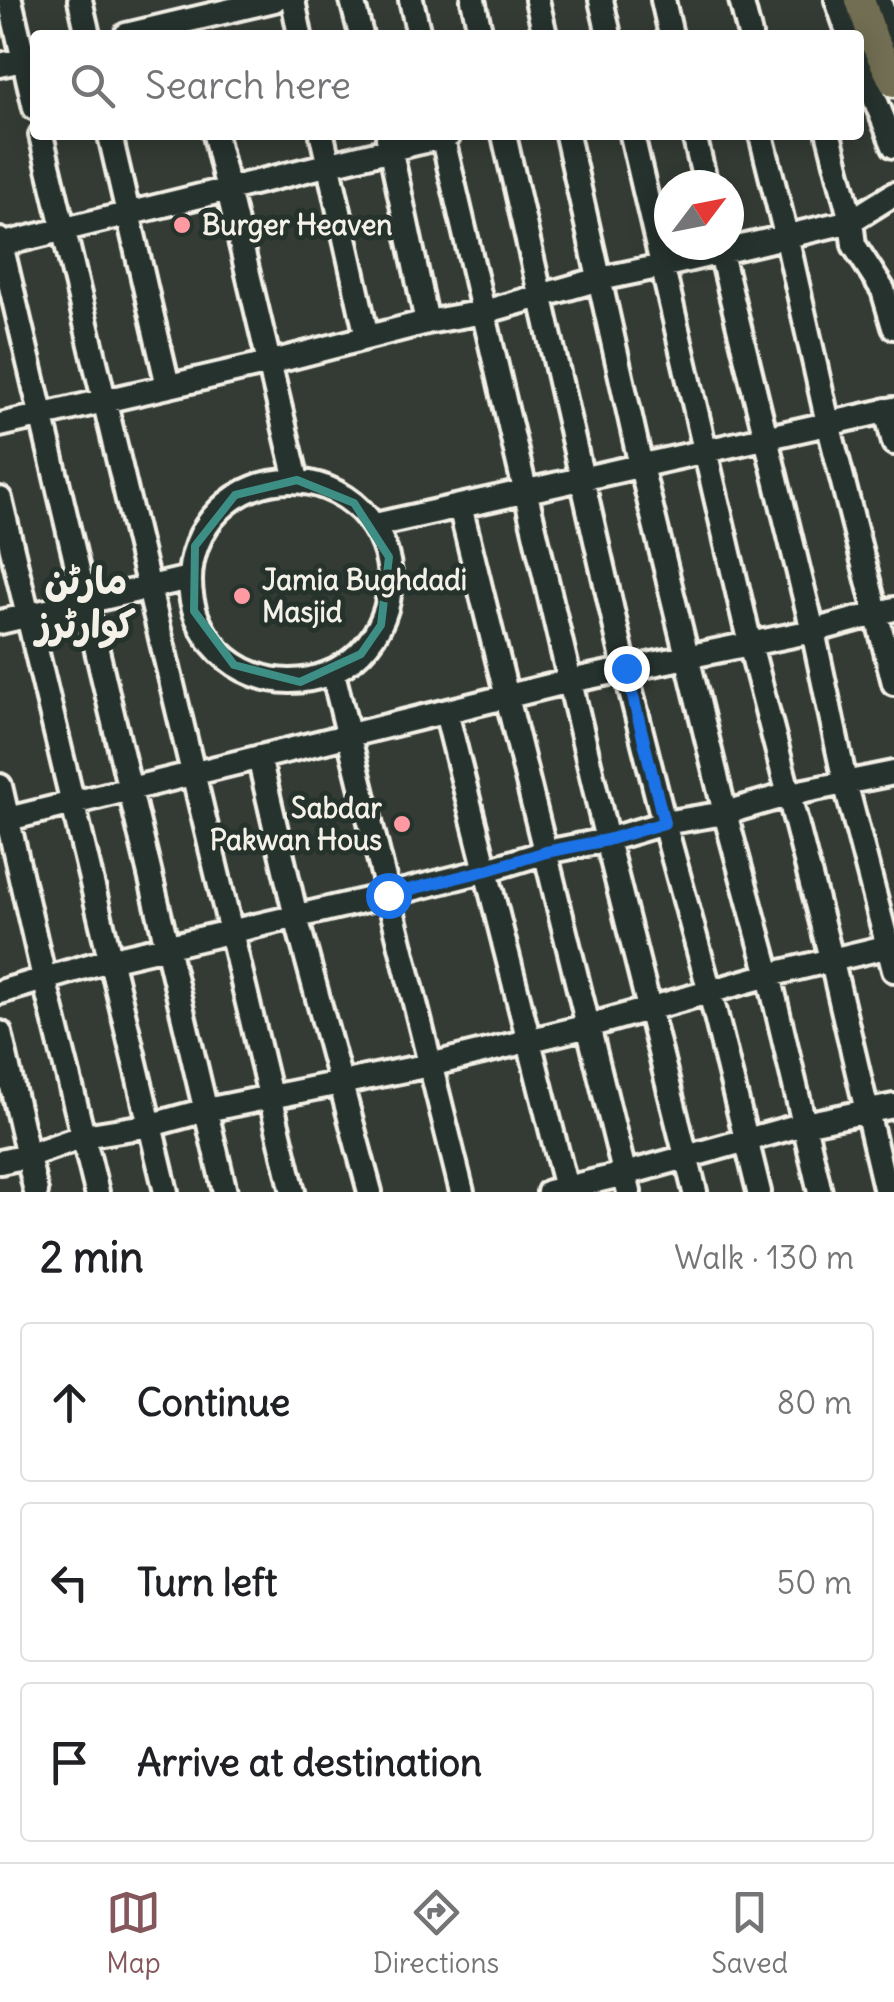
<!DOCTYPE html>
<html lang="en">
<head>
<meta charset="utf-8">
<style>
	:root { --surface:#fff; --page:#f6f6f6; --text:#202124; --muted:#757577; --line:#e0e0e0; --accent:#84575d }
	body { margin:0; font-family:Delius,"Playpen Sans Arabic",sans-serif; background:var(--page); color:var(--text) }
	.compass { position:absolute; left:654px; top:170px; width:90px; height:90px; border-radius:50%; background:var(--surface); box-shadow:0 5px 25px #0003; rotate:58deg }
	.stop { position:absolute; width:30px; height:30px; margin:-22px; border:8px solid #1a73e8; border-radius:50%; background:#fff }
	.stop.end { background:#1a73e8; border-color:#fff; box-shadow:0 2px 10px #0008 }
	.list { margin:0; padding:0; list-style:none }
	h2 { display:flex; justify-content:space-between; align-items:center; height:130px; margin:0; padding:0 40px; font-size:42px }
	h2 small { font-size:32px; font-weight:400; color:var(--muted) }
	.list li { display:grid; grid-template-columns:65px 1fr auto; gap:30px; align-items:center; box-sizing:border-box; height:160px; margin:0 20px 20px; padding:0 20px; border:2px solid var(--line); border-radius:10px }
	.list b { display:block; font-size:38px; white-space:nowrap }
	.list em { font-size:32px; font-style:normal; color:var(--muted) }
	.icon { flex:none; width:55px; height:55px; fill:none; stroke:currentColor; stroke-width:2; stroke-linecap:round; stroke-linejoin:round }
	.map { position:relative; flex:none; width:894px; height:1192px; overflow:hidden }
	.search { position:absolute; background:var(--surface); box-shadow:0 5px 25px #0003; left:30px; right:30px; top:30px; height:110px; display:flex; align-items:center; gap:25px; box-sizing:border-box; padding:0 35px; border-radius:10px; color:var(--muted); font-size:38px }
	.sheet { height:670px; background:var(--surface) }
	nav { display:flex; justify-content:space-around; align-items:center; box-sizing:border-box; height:140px; border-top:2px solid var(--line); background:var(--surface); font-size:28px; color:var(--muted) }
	nav a { display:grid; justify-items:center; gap:5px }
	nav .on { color:var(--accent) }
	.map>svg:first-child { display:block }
</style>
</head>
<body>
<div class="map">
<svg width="894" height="1192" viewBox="0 0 894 1192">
	<rect width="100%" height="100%" fill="#333b34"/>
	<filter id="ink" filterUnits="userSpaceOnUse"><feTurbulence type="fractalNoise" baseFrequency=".01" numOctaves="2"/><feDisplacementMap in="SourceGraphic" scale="20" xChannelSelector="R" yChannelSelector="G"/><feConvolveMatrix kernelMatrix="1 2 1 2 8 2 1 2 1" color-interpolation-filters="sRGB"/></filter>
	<g filter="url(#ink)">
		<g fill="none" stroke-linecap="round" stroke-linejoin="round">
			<g stroke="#f4f1e8" stroke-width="30">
				<path id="minor" d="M10,0L35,108
					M80,0L88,35
					M293,0L300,35
					M352,0L361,35
					M411,0L419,35
					M473,0L481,35
					M537,0L545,35
					M601,0L609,35
					M663,0L671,35
					M741,0L750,35
					M837,0L849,35
					M879,0L894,44
					M126,35L274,0
					M859,60L894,146
					M0,65L35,57
					M41,135L293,1192
					M110,135L168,386
					M215,135L297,480
					M322,135L367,337
					M442,135L607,840L695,1192
					M504,135L625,668L664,823L710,992L759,1192
					M567,135L641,466L725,813L769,975L820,1192
					M632,135L750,644L832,962L886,1192
					M694,135L706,185
					M761,135L786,235L828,423L894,683
					M829,135L851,221L854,245L883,290L894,327
					M388,138L427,322
					M0,240L225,1192
					M0,245L449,135
					M719,245L813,631L845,782L894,970
					M886,410L894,443
					M0,425L269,363L427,322L484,312L600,279L662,266L851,221L894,194
					M190 581a100 100 0 1 1 200 0a100 100 0 1 1-200 0Z
					M0,499L166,1192
					M460,506L629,1192
					M375,525L894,409
					M0,622L189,578
					M333,673L462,1192
					M446,712L567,1192
					M259,757L296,917L370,1192
					M0,786L44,978L97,1192
					M0,821L570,681L813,631L894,609
					M0,992L109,960L388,895L487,870L546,852L607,840L664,823L725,813L790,794L894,773
					M0,1033L36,1192
					M0,1162L27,1156L84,1136L151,1125L206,1110L430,1065L588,1026L769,975L894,945
					M549,1192L625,1174L804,1124L894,1106"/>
			</g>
			<g stroke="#f4f1e8" stroke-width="35">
				<path id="major" d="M860,0L874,41L894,82"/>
			</g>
			<use href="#minor" stroke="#26332d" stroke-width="22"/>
			<use href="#major" stroke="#726e52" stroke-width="28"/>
		</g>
	</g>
	<g fill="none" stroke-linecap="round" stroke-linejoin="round" filter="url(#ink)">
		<path stroke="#1a73e8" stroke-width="12" d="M388,895L487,870L546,852L607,840L664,823L626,668"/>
	</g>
	<path fill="none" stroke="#3d8f86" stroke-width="8" stroke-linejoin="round" d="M297,480L354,503L389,557L381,625L361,654L300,682L234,665L194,611L195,546L235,495Z"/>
	<g fill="#ff9aa2" stroke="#26332d" stroke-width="4">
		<circle cx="182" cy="225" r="10"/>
		<circle cx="242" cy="596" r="10"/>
		<circle cx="402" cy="824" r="10"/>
	</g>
	<g text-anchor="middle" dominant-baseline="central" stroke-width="10" stroke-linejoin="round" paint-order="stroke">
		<g font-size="28" font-weight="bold" fill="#f4f1e8" stroke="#26332d" text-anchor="start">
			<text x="202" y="225">Burger Heaven</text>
			<text x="262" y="580">Jamia Bughdadi<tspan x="262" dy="32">Masjid</tspan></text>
			<text x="382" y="808" text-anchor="end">Sabdar<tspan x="382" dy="32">Pakwan Hous</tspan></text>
		</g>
		<g font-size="38" font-weight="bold" fill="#f4f1e8" stroke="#26332d">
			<text x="86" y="580">مارٹن<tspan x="86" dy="44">کوارٹرز</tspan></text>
		</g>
	</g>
</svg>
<svg class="compass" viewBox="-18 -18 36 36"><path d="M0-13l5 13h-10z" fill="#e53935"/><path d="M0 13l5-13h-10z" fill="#757577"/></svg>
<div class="stop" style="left:388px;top:895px"></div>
<div class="stop end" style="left:626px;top:668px"></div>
<div class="search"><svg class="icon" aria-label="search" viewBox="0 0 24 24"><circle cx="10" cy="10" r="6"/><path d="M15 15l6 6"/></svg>Search here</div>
</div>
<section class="sheet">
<h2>2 min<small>Walk · 130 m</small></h2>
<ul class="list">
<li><svg class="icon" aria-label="ahead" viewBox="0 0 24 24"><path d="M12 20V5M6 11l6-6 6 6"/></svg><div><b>Continue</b></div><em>80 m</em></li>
<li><svg class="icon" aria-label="left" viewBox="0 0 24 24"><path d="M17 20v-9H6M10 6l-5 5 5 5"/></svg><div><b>Turn left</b></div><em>50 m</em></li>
<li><svg class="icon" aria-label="arrive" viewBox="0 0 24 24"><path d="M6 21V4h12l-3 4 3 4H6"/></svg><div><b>Arrive at destination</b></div></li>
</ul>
</section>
<nav>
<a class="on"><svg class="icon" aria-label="map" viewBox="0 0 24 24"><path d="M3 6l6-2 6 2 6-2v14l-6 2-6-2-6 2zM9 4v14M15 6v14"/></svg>Map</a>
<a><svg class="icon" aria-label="directions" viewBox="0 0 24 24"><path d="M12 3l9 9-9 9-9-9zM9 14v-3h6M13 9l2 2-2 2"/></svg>Directions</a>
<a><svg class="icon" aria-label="saved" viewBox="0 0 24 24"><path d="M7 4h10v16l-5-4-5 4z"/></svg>Saved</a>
</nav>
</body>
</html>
